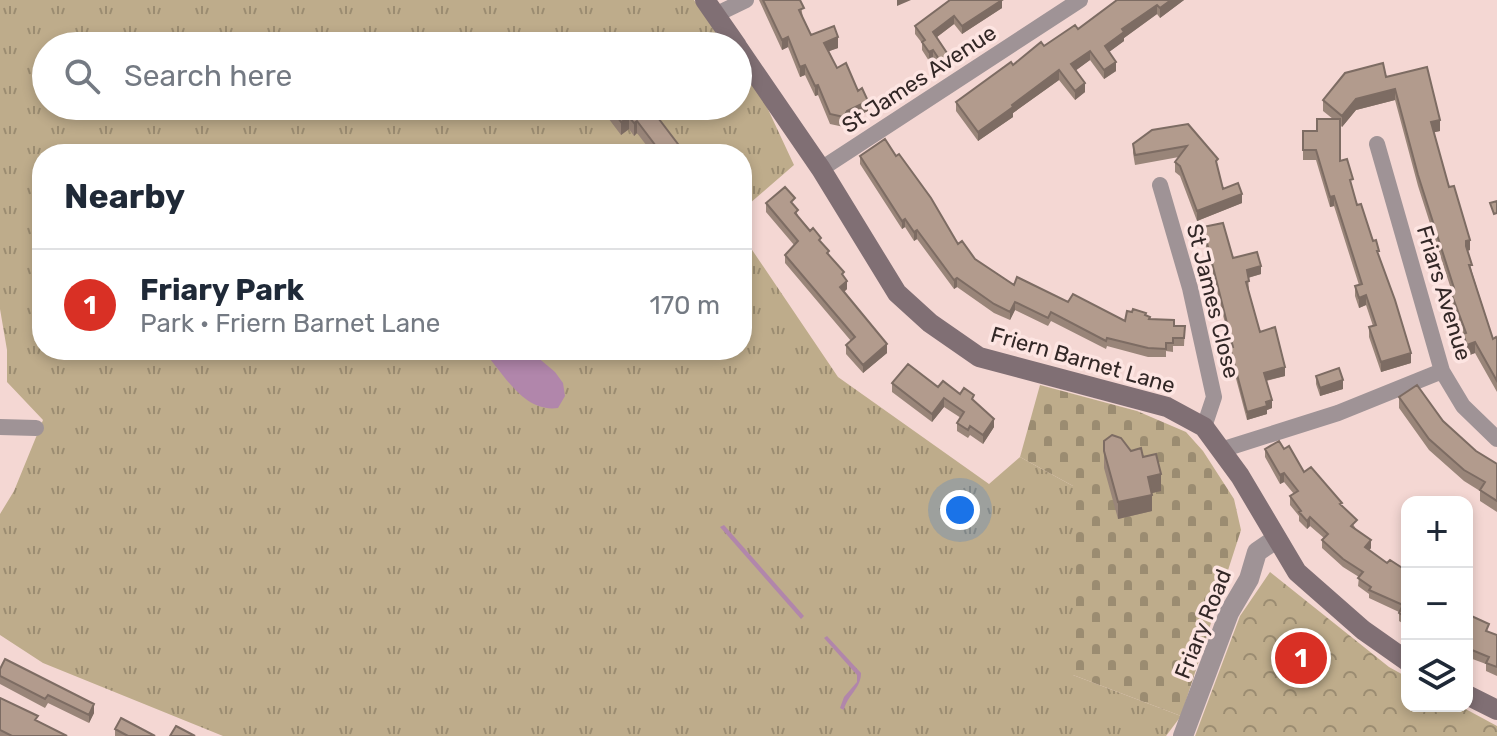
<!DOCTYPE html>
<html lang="en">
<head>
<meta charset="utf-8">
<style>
	:root { --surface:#fff; --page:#f6f6f7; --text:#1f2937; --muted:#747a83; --line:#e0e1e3; --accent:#d93025 }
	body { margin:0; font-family:Rubik,sans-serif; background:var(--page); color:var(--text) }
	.controls { position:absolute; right:24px; bottom:24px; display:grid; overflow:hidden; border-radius:16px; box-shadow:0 4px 12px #0003 }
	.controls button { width:72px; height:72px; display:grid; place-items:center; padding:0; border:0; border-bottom:2px solid var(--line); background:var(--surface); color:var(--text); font:40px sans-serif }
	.you { position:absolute; left:960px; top:510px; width:28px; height:28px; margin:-20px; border:6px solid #fff; border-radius:50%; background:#1a73e8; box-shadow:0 0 0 12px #1a73e833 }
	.badge { display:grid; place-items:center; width:52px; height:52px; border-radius:50%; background:var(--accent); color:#fff; font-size:26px; font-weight:700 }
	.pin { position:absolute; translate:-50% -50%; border:4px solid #fff; box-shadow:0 2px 8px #0006 }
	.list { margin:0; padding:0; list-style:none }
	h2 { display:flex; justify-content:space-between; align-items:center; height:104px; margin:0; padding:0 32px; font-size:34px }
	h2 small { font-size:26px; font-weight:400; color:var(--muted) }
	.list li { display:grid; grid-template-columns:52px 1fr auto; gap:24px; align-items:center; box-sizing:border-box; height:112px; padding:0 32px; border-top:2px solid var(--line) }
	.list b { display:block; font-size:30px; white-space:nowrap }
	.list p { margin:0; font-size:26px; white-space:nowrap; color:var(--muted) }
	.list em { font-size:26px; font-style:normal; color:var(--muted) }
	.icon { flex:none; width:44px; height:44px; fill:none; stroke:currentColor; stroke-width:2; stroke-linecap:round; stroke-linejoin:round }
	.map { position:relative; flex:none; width:1497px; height:736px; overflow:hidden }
	.search { position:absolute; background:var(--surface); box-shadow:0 4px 12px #0003; left:32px; top:32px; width:720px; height:88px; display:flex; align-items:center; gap:20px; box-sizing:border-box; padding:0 28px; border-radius:44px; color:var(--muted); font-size:30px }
	.panel { position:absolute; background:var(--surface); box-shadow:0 4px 12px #0003; left:32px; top:144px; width:720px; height:216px; border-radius:32px }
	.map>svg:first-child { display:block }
</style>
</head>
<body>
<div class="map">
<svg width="1497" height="736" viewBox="0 0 1497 736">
	<defs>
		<pattern id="grass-tufts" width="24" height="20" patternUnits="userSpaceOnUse" patternTransform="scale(2)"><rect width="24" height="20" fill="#beac8b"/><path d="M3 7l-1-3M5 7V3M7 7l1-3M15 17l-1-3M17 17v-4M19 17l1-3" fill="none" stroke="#9b8c71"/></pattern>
		<pattern id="forest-crowns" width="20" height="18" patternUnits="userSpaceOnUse" patternTransform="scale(2)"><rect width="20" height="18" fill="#beac8b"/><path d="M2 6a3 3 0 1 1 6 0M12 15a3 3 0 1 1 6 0" fill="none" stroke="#9b8c71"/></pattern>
		<pattern id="cemetery-stones" width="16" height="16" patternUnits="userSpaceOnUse" patternTransform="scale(2)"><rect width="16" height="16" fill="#beac8b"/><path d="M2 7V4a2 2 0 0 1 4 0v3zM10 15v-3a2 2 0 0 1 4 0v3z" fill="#9b8c71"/></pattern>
	</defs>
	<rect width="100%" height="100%" fill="#f4d7d3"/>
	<path fill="url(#grass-tufts)" d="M0,0H694L728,46H46V106H738V60L758,88L794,165L742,210V154H42V350H742V235L838,377L989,484L1020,457L1073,486V675L1181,716L1166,736H223L43,663L0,635V514L14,491L43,420L7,382V350L0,309Z"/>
	<path fill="url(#forest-crowns)" d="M1270,572L1389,667L1407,677V706H1460L1497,726V736H1195L1240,616Z"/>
	<path fill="url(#cemetery-stones)" d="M1040,385L1137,411L1186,432L1203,451L1234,499L1241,530L1181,716L1073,675V486L1020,457Z"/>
	<path fill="#b186ab" d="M482,350H529L555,372L563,383L565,396L558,408C523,413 504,373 482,350Z
		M724,525L804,616L801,619L720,527Z
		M827,636L861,673C861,689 847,695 844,710L840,708L844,697L857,682V675L824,638Z"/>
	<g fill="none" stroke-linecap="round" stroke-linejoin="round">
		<path stroke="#9f9396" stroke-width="16" d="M715,15L746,0
			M1377,144L1442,371L1463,406L1497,439
			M821,169L1080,0
			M1160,185L1190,288L1214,397L1204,427
			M0,427L36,428
			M1221,450L1338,413L1442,371"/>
		<path stroke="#9f9396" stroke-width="20" d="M1183,736L1229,613L1249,579L1257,552L1276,539"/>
		<path stroke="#806f74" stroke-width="20" d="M705,0L737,46
			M738,48L821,169L897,293L930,323L979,357L1167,407L1204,427L1240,476L1297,572L1363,630L1407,661
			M1467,695L1497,710"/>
	</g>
	<path fill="#998579" d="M759,0H800L803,18L811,35L838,48L829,51L837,68L858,91L868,111L847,121L844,127L830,124L818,95L815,96L805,75L800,77L788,47L782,50Z
		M950,0L1002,8L962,34L954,24L937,37L949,64L941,70L933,58L929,61L922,50V43L915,34V26Z
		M1117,0H1184L1160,18L1157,14L1124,38V41L1109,52L1116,71L1104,79L1090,60L1076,70L1085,92L1075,100L1059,80L1013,113V117L978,141L956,111V102L1013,65L1078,29Z
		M1386,77L1440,131L1434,132L1449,187L1470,250L1467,251L1472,272L1493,339H1497V392L1475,353L1467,356L1463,345V335L1450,300V290L1451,289L1418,186L1395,100L1356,110L1342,127L1340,125V161L1353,189H1352L1357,205L1379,258L1411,363L1381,372L1369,337V327L1373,326L1366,305L1359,308L1355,296V286L1359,285L1334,206L1330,207L1316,160H1303V131H1317L1333,119L1323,111V100Z
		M599,106H651V110L681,154H653L637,133L634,136L629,129L621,135Z
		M1188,124L1217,169L1223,189L1242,203L1197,221L1180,176L1175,172V162L1179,157L1135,165L1133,153V144Z
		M860,156L975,259L1014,285L1125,321L1146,316L1150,319L1174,326H1185L1184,346H1173V352L1166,351V357H1148L1107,346L1106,349L1051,321L1048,326L1015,310L1010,320L994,313L957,287L954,289L917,239L914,241L905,227L902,229L860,164Z
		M766,203L795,207L798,216L821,242L844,277L847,289L844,292L887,353L863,373L846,354V345L851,341L785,263V255L794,245L766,212Z
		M1203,227L1233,258L1261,274L1248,278L1249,289H1248L1260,332L1285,376L1266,381L1272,408L1267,410V414L1247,420L1230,356V348L1231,347L1203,235Z
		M1316,376L1343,389L1320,396L1316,384Z
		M892,383L960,394L974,401L994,427L983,444L970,435L968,438L957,431V423L961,418L944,407L932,422L892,392Z
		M1399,397L1443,421L1476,451L1497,464V512L1480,501V491L1464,481L1429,450L1399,408Z
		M1104,441L1131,451L1143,457L1161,491L1152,493V511L1118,519L1104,468Z
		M1265,449H1284L1304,472L1342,506L1356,529L1371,548L1369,550L1387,563L1407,571V626L1399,621V612L1369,598V594L1358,586L1359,577L1343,567L1322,548V540L1324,538L1310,526L1307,529L1299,521V516L1290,505V496L1294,494L1284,482L1280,484L1265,457Z
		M1467,608L1469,615L1489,632L1497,635V676L1486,671V664L1467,657Z
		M0,669L94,713L89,723L48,703L45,708L0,684Z
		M0,698L38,721L67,736H0Z
		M115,729L155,736H115Z"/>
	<path fill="#7d6c63" d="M897,0H911L897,6Z
		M1002,0V8L962,34V26Z
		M1171,0H1184L1160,18V8Z
		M1157,5V14L1124,38V41L1105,55V46L1122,29Z
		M954,16V24L933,40V32Z
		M788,37V47L782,50V40Z
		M838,37V48L824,53V43Z
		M933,50V58L929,61V52Z
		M1090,51V60L1071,74V64Z
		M949,56V64L941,70V62Z
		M1116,62V71L1104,79V70Z
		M805,65V75L800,77V67Z
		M1059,70V80L1013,113V117L978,141V132L1012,105Z
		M1085,83V92L1075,100V91Z
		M818,85V95L815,96V86Z
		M1395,89V100L1356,110L1342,127V116L1356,99Z
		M868,101V111L847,121L844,127V117L847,111Z
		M629,117V129L621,135V122Z
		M1440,120V131L1431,133V122Z
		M637,121V133L634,136V123Z
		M1242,194V203L1197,221V211Z
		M1334,196V206L1330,207V197Z
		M905,219V227L902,229V221Z
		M917,230V239L914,241V232Z
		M1470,240V250L1466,251V241Z
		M1261,266V274L1247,278V270Z
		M957,278V287L954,289V280Z
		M847,281V289L840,295V287Z
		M1366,295V305L1359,308V298Z
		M1015,302V310L1010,320V312Z
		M1475,342V353L1467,356V345Z
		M887,344V353L863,373V365Z
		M1411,353V363L1381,372V362Z
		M1285,367V376L1264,381V373Z
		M1343,380V389L1320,396V388Z
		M944,398V407L932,422V414Z
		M1272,400V408L1267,410V414L1247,420V412Z
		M994,419V427L983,444V435Z
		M1284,473V482L1280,484V475Z
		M1161,474V491L1148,494V477Z
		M1152,495V511L1118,519V502Z
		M1310,517V526L1307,529V521Z
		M1371,540V548L1365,555V547Z
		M94,704V713L89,723V715Z"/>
	<path fill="#b29b8d" stroke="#7d6c63" stroke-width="2" d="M763,0H800L804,8L799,10L811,35L834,26L838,37L824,43L837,68L846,63L858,91L862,88L868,101L847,111L844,117L830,114L818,85L815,86L805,65L800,67L788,37L782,40Z
		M950,0H1002L962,26L954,16L933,32L949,56L941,62L933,50L929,52L922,42L925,40L915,26Z
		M1117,0H1171L1160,8L1157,5L1122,29L1124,32L1105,46L1116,62L1104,70L1090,51L1071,64L1085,83L1075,91L1059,70L1012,105L1013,107L978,132L956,102L1011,62L1013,65L1041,42L1044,46L1075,25L1078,29Z
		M1383,63L1386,77L1427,67L1440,120L1431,122L1449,187L1454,186L1470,240L1466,241V246L1472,265H1469L1493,339L1496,337L1497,339V381L1475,342L1467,345L1463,334L1466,333L1450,290L1454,288L1418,175L1395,89L1356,99L1342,116L1323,100L1345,73Z
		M609,106H649L681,148L673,154H662L637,121L634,123L629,117L621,122Z
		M1317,119H1340V161L1347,159L1353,179L1350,180L1357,205L1361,204L1373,241L1376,240L1379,251H1377L1395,300L1411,353L1381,362L1369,327L1376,325L1366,295L1359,298L1355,286L1362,284L1334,196L1330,197L1316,150H1303V131H1317Z
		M1188,124L1218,159L1216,161L1223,189L1238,183L1242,194L1197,211L1180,166L1175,162L1187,146L1135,155L1133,144L1152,130Z
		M885,139L896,156L899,154L931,198L958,244L962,241L975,259L1014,285L1017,277L1068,302L1073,294L1125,321L1127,311L1132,312L1133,309L1146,313L1145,315L1150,317L1149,319L1174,320V326H1185L1184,338H1173V343H1166V349L1148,348L1107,338L1106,341L1051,312L1048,318L1015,302L1010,312L994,304L957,278L954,280L917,230L914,232L905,219L902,221L860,156Z
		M785,187L795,198L791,202L798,210L795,213L810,231L813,228L821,238L819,240L829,251L827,253L844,272L842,274L847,281L840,287L887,344L863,365L846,345L855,337L785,255L798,241L766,203Z
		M1497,201V213L1494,214L1490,203Z
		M1223,223L1233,258L1257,252L1261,266L1247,270L1249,281L1246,282L1260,332L1275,327L1285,367L1264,373L1272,400L1266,402L1267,406L1247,412L1230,348L1233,347L1203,227Z
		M908,364L938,387L943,381L960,394L964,388L974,395L972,399L994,419L983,435L970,426L968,430L957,423L964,412L944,398L932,414L892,383Z
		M1339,368L1343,380L1320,388L1316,376Z
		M1417,385L1443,421L1476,451L1497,464V501L1480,490L1485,482L1464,470L1429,439L1399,397Z
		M1112,435L1121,438L1131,451L1141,448L1143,457L1156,454L1161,474L1148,477L1152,495L1118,502L1104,451V441Z
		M1279,441L1284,449L1289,446L1304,472L1311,467L1342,503L1340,504L1357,520L1351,526L1371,540L1365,547L1387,563L1390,560L1407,571V618L1399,613L1403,605L1369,590L1371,587L1358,578L1363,572L1343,559L1322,540L1328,534L1310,517L1307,521L1299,512L1301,511L1290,496L1298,491L1284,473L1280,475L1265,449Z
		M1467,614L1489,624L1486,631L1497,635V667L1486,663L1489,657L1467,648Z
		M5,659L94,704L89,715L48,695L45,699L0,676V669Z
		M0,698L38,716L35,720L67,736H12L0,730Z
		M121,718L155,736H128L115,729Z
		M176,726L195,736H170Z"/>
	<g text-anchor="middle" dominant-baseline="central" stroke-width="7" stroke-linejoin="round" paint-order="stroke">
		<g font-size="22" fill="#322726" stroke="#fde5e2">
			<text transform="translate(919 79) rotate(-33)">St James Avenue</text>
			<text transform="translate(1444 293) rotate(73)">Friars Avenue</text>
			<text transform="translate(1213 301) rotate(76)">St James Close</text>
			<text transform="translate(1083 360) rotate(16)">Friern Barnet Lane</text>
			<text transform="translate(1203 624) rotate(-68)">Friary Road</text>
		</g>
	</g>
</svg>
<div class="controls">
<button>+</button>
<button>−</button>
<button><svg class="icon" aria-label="layers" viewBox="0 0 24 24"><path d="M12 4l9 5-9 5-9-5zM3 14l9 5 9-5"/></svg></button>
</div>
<div class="you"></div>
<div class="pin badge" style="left:1301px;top:658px">1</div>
<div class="search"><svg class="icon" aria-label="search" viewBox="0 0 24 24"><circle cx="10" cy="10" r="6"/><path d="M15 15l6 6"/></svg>Search here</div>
<section class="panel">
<h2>Nearby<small></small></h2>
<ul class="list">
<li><span class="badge">1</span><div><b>Friary Park</b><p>Park · Friern Barnet Lane</p></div><em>170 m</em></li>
</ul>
</section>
</div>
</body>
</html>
